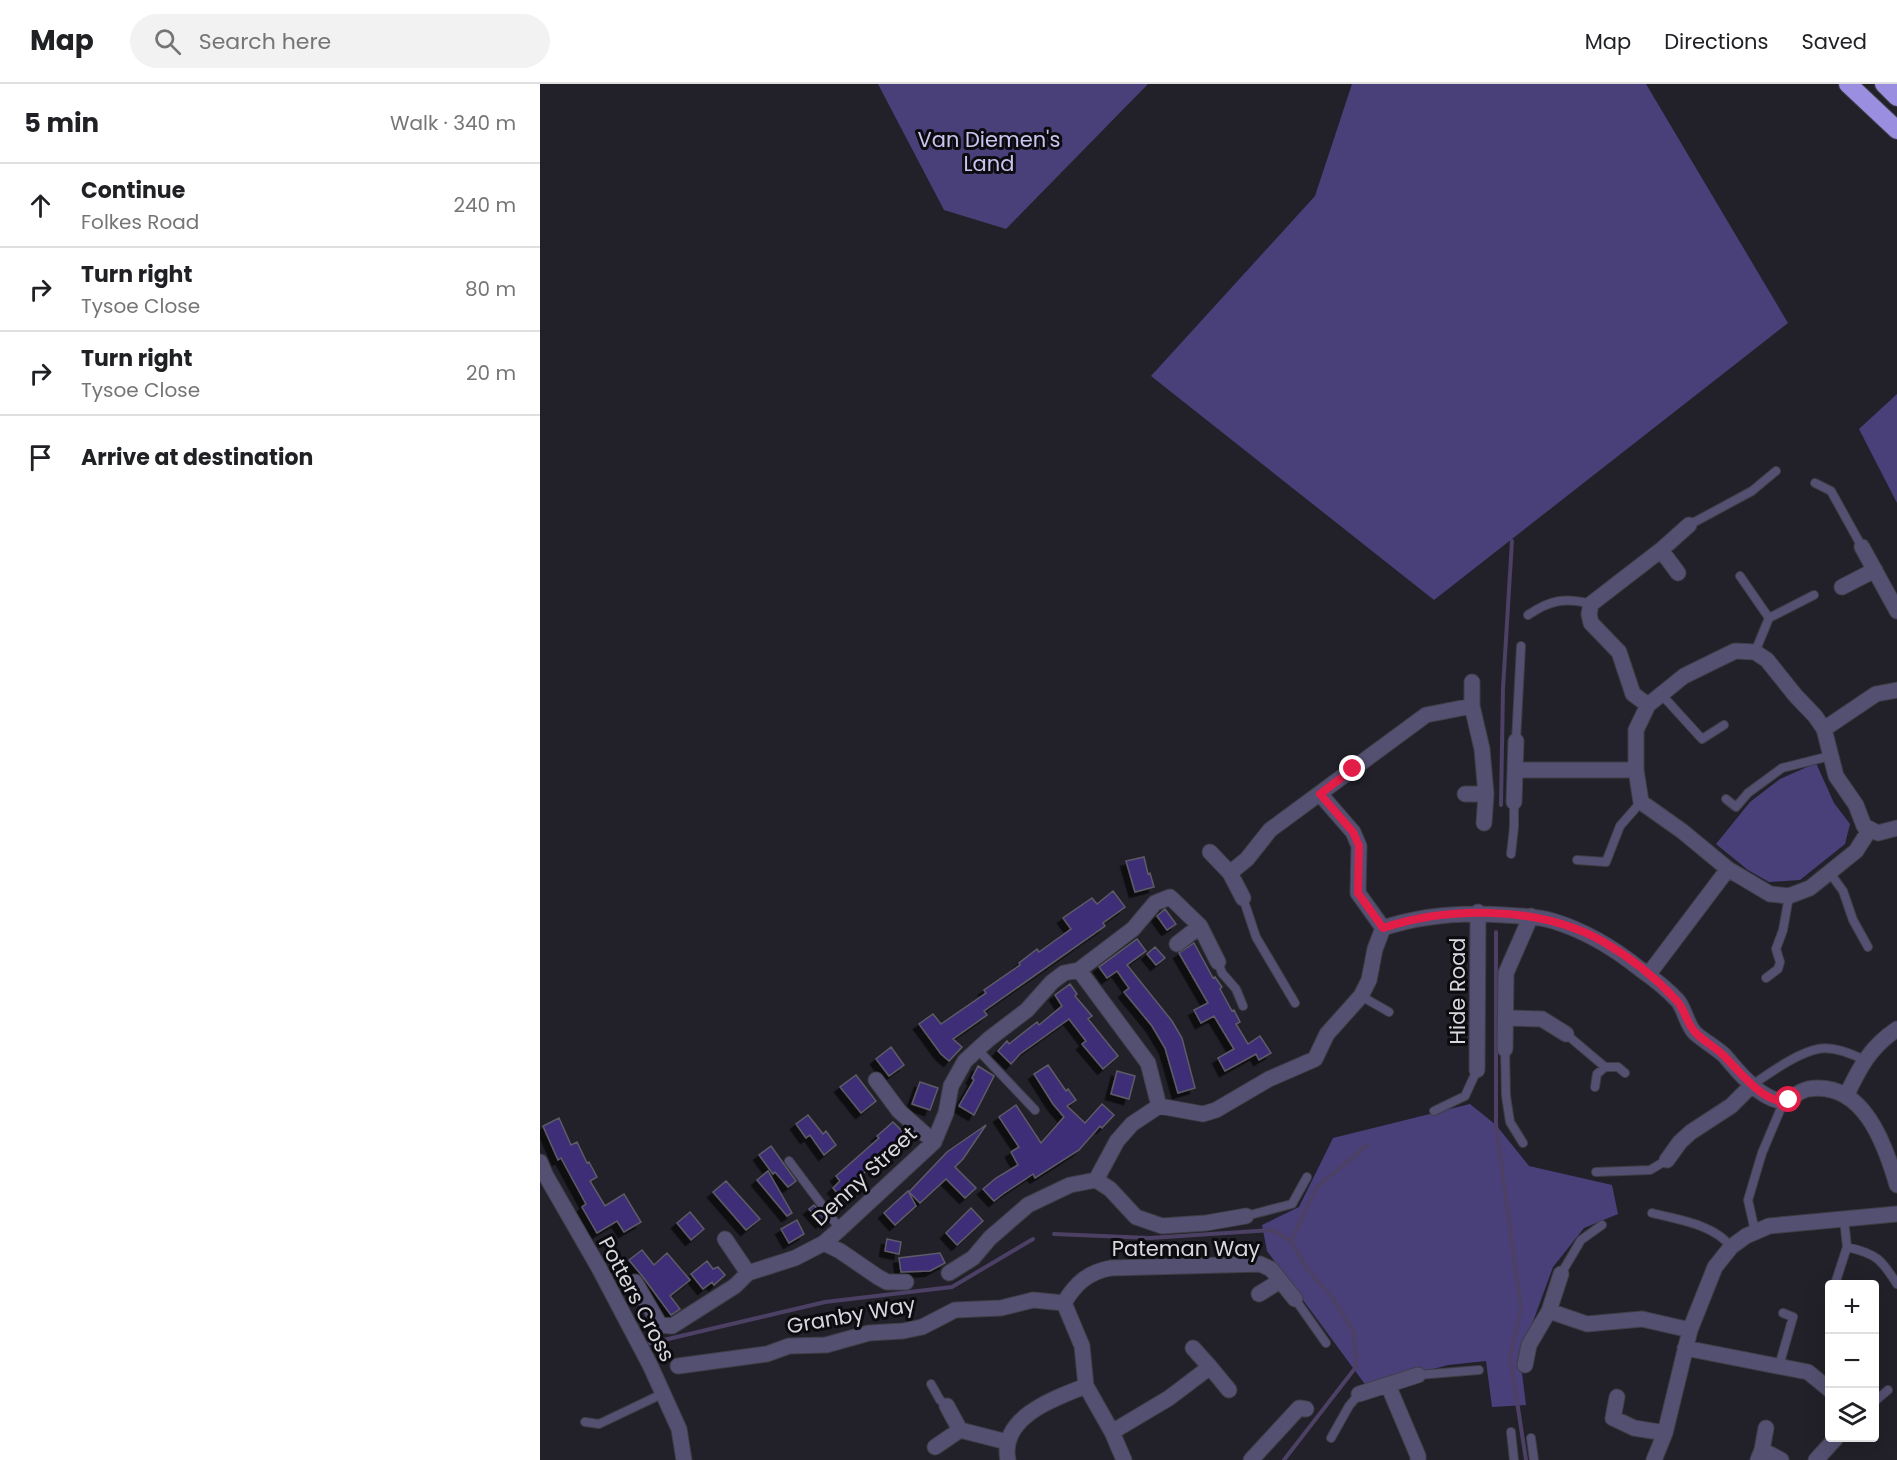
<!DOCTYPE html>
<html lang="en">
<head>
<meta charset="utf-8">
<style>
	:root { --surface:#fff; --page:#f2f2f2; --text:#202124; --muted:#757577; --line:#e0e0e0 }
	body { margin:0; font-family:Poppins,sans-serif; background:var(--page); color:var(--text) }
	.controls { position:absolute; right:18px; bottom:18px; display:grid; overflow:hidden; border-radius:6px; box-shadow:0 6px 24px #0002 }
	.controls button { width:54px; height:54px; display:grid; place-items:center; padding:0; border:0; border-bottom:2px solid var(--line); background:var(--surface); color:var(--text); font:30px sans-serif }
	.stop { position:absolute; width:18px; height:18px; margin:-14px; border:4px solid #e11d48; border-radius:50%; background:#fff }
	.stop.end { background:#e11d48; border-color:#fff; box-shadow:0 2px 6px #0008 }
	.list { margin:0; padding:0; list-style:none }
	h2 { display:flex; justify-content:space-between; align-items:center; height:78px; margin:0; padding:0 24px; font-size:26px }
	h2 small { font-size:20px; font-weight:400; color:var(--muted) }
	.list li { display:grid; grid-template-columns:39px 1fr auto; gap:18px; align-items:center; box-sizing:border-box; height:84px; padding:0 24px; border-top:2px solid var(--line) }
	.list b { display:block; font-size:22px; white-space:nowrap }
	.list p { margin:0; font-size:20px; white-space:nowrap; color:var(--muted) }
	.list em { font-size:20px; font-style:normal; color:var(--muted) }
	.icon { flex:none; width:33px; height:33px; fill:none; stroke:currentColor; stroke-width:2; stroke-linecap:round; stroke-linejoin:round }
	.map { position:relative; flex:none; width:1357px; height:1376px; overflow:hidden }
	header { display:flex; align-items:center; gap:36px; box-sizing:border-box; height:84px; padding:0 30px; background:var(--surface); border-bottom:2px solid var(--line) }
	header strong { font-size:28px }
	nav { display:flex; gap:33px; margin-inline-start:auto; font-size:21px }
	.search { width:420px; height:54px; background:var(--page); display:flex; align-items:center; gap:15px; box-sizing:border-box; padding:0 21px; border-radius:33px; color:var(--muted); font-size:22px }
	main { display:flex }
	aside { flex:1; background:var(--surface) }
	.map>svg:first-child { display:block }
</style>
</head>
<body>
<header>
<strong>Map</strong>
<div class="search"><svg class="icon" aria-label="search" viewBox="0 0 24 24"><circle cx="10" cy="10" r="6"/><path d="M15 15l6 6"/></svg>Search here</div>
<nav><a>Map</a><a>Directions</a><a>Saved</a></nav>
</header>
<main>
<aside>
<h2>5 min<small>Walk · 340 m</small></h2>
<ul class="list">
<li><svg class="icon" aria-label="ahead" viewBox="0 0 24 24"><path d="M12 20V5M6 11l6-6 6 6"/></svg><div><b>Continue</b><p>Folkes Road</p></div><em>240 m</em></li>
<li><svg class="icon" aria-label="right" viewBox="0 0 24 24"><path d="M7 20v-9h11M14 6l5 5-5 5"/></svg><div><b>Turn right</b><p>Tysoe Close</p></div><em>80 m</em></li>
<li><svg class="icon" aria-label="right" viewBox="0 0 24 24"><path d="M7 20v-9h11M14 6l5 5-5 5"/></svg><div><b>Turn right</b><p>Tysoe Close</p></div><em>20 m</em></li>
<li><svg class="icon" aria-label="arrive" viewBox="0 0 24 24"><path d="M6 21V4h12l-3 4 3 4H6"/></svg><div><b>Arrive at destination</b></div></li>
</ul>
</aside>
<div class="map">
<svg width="1357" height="1376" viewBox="0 0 1357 1376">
	<defs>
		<filter id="shadow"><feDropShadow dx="-5.5" dy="5.5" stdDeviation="0" flood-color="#0009"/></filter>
	</defs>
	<rect width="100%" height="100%" fill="#222129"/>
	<path fill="#494079" d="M338,0H608L466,145L404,126Z
		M812,0H1106L1248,239L894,516L611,292L775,112Z
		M1357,310V419L1319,345Z
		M1276,679L1294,719L1310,740L1305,760L1260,796L1229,798L1208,786L1176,760L1210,718L1240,695Z
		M930,1020L956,1041L989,1082L1072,1101L1078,1130L1044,1144L1013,1183L980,1273L986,1321L952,1323L946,1277L908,1281L827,1303L727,1167L722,1141L759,1123L793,1054Z"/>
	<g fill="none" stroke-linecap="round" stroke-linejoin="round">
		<path stroke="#4c4065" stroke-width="4" d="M961,721L963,604L972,457
			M956,848V1041L981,1225L970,1272L986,1376
			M514,1150L610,1154L732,1146L751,1157L776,1104L827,1061
			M107,1260L285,1218L412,1203L493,1155
			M744,1376L816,1283L814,1249L793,1214L767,1185L751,1157"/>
	</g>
	<path fill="#3e2d77" stroke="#5d5c66" stroke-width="1.5" filter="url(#shadow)" d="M604,773L608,790L610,789L614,803L595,808L586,777Z
		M573,807L585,823L563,839L565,842L444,927L447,931L413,955L422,963L409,977L401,970L379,940L393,930L401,940L446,909L444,906L480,881L479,879L497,865L499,868L531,845L523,834L552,814L557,820Z
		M625,825L636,840L627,846L617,832Z
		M597,855L606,867L587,881L632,937L642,954L655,1004L638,1009L625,964L612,942L584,908L589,904L577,887L567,894L559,883Z
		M654,859L673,894L675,893L682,903L680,905L692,927L694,926L700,938L696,940L708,960L720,952L731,969L719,976L716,970L685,987L678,974L694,965L674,932L661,939L654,926L668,919L639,869Z
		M615,863L625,874L616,881L607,870Z
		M530,900L537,910L535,912L552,932L548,935L578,972L563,985L542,960L546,957L529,935L480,970L471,980L458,967L467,957L469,960L497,938L499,941L522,922L515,911Z
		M351,963L364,981L349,992L336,975Z
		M508,981L526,1007L528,1005L536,1016L527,1022L545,1039L562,1020L574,1031L562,1044L560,1042L539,1066L495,1094L493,1090L463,1110L454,1117L443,1105L456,1094L478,1081L471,1068L479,1063L459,1033L476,1021L501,1059L524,1033L513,1020L494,990Z
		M438,982L454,992L434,1031L419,1022L434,996L432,994Z
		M577,987L595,992L589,1015L571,1010Z
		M316,991L336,1017L321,1029L300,1003Z
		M380,998L398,1004L390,1026L372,1020Z
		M268,1031L283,1050L286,1047L296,1061L284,1071L270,1051L266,1054L256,1040Z
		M19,1034L31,1061L37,1058L47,1079L49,1078L57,1093L50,1097L65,1122L84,1110L101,1138L84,1148L77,1137L57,1149L42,1123L46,1120L21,1074L18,1076L3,1042Z
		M353,1038L365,1050L308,1104L313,1110L305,1118L293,1104L300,1097L296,1092L339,1054L337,1052Z
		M446,1041L423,1075L415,1083L436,1104L425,1114L406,1095L380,1119L369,1108L407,1068Z
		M231,1062L256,1097L248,1103L235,1088L233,1090L219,1071Z
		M228,1087L252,1129L247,1132L217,1096Z
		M186,1097L220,1135L206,1146L173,1108Z
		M368,1107L376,1122L355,1141L344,1129Z
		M274,1121L285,1135L281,1139L269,1125Z
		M431,1124L443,1137L417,1161L406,1149Z
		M150,1128L164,1145L151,1156L137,1139Z
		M257,1136L264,1150L249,1159L241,1145Z
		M347,1155L361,1158L359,1170L345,1167Z
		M102,1166L114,1181L127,1169L150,1196L130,1212L140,1225L131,1231L103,1193L89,1176Z
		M400,1169L405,1179L390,1187L361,1188L359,1174Z
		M167,1177L173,1185L178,1183L185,1191L174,1201L172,1198L163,1205L151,1190Z"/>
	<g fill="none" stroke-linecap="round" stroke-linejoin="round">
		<g stroke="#3f3e46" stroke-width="10">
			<path id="lane" d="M1275,399L1291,407L1322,463
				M1149,441L1212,407L1236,387
				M1200,492L1229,534
				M988,531C1010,516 1025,513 1051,520
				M1215,568L1229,534L1274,511
				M1121,610L1162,655L1184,641
				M976,657L981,562
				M1186,715L1196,723L1208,709L1242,684L1290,672
				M971,770L974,743V718
				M1037,776L1066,778L1080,742L1101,718
				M1290,789L1303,807L1313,836L1328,863
				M703,814L716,853L755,919
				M678,878L682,889L696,905L703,922
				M1226,894L1238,885L1240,878L1236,865L1243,846L1249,812
				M821,912L849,928
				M1026,950L1065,983
				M965,965L966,1012L970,1038L983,1059
				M438,966L495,1026
				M1212,1001C1230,989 1257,969 1278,965C1293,962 1310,969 1324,976
				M1055,1003L1057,990L1065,983H1078L1085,989
				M894,1027L925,1012L937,986
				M249,1077L300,1145
				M1056,1088L1110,1086L1127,1076
				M1112,1129C1138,1136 1174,1140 1191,1163
				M706,1132L752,1120L767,1093
				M1215,1147L1208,1116L1222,1069L1244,1017
				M1307,1163C1337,1170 1341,1175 1357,1200
				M1021,1190L1041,1156L1062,1141
				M1295,1200L1307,1163L1304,1135
				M755,1215L786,1259
				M1239,1282L1253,1233L1243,1229
				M878,1291L939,1286
				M391,1300L400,1316L407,1322
				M1334,1318L1348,1306
				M45,1338L59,1340L122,1310
				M971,1348L974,1376
				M791,1354L809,1322L819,1310
				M991,1354L994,1376"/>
		</g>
		<g stroke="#3f3e46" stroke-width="17">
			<path id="street" d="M1322,463L1357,527
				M1121,466L1138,489
				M1302,503L1335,486
				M932,598V622L942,665L946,710L944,739
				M1108,621L1093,610L1079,568L1051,539L1049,530L1051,520L1121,466L1149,441
				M1284,645L1336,610L1357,606
				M975,686H1096
				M780,710L813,748L819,762L818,809L843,844
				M925,710H946
				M974,718L976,657
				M1330,745L1316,767L1270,804L1249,812L1230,810L1188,785L1142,747L1101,718L1096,686V646L1108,621L1144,592L1195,567L1215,568L1227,576L1255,611L1275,632L1284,645L1296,692L1316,721L1324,742L1338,749L1357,744
				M670,768L690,789L703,814
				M690,789L707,775L730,746L886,631L932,622
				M843,844C882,831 923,828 964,831C981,832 997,832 1013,837C1046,847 1074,864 1100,885C1113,894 1127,905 1138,917C1145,926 1147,941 1155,949C1164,957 1175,963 1184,971C1193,981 1201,992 1212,1001C1219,1008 1238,1021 1248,1016C1255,1012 1259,1007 1268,1005C1323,996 1345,1060 1357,1101
				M637,860L660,842
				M539,886L608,979L619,1022L663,1030L676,1026L729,995L775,975L787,950L821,912L829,896L835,865L843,844
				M1108,891L1188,785
				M965,934L1002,935L1026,950
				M965,965L966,889L991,832
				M937,986L938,828
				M336,996L359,1027L394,1058
				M1306,1012C1320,983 1330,963 1357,945
				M1127,1076L1140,1058L1151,1048L1191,1022L1212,1001
				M0,1078L6,1092L59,1184L110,1281L139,1345L144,1376
				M556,1096L570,1105L596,1133L622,1142L666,1139L706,1132
				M185,1155L208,1189
				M284,1159L300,1167L338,1193L347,1198H366
				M409,1189L433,1174L450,1154L488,1121L530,1101L556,1096L577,1057L592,1040L619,1022
				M95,1198L120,1241L132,1242L195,1202L208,1189L255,1174L284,1159L300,1145L394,1058L406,1029L411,1002L425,977L449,955L487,926L512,898L524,889L539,886L593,845L615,819L630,813L660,842L678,878
				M719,1210L740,1197
				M524,1219C535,1200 548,1188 571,1184L720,1180L731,1185L755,1215
				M524,1219L542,1262L546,1302L572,1348L584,1376
				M1009,1227L1047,1240L1102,1235L1150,1246
				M653,1264L670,1283
				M1145,1264L1268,1288L1290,1306
				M985,1281L989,1261L1009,1227L1021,1190
				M138,1282L227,1270L249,1262L286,1261L329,1249L363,1247L382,1243L415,1226L461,1224L493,1216L524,1219
				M848,1301L878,1372V1376
				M819,1310L878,1291
				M1077,1313L1073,1334L1094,1344L1125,1349
				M407,1322L420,1346L467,1358
				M572,1348L629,1314L670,1283L689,1306
				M395,1363L420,1346
				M1222,1366L1241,1376
				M468,1376C459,1333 515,1314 546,1302
				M711,1376L759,1324L766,1325
				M1114,1376L1125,1349L1150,1246L1175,1183L1191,1163L1206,1152L1229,1142L1357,1130
				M1218,1376L1222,1366L1226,1344
				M1276,1376L1296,1354"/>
		</g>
		<g stroke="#3f3e46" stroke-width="20">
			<path id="highway" d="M1308,0L1357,46
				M1344,0L1357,13"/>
		</g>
		<use href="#lane" stroke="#545072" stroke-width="8"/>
		<use href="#street" stroke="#545072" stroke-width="15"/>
		<use href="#highway" stroke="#9a8ee1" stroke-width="18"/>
	</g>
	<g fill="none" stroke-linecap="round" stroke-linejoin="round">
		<path stroke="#e11d48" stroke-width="8" d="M813,685L780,710L813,748L819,762L818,809L843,844C910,822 999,822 1062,857C1088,872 1116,894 1137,917C1145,926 1147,940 1155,948C1163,957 1175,963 1183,971C1198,985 1225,1023 1249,1016"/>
	</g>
	<g text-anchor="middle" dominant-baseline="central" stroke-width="6" stroke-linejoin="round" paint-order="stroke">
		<g font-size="21" fill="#c9c5f0" stroke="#0c0b0f">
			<text x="449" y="55">Van Diemen's<tspan x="449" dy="24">Land</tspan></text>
		</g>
		<g font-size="21" fill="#d8d7dd" stroke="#0c0b0f">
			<text transform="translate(917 907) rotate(-90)">Hide Road</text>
			<text transform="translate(324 1092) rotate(-43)">Denny Street</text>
			<text x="646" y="1164">Pateman Way</text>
			<text transform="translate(97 1215) rotate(62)">Potters Cross</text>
			<text transform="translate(311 1231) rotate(-10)">Granby Way</text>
		</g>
	</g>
</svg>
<div class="controls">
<button>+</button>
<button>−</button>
<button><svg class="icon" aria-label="layers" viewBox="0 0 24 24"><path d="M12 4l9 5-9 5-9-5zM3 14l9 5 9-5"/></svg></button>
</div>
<div class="stop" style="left:1249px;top:1016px"></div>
<div class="stop end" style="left:813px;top:685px"></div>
</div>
</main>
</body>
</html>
